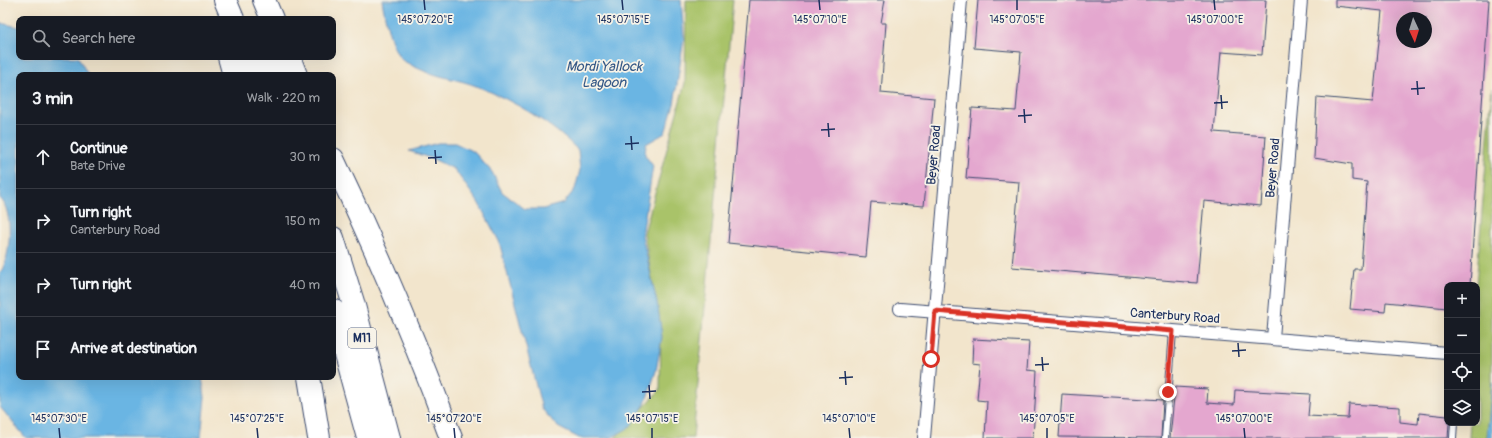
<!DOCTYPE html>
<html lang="en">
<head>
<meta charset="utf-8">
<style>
	:root { --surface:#171b24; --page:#242831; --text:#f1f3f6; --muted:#9ea1a6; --line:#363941 }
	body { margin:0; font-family:Pangolin,sans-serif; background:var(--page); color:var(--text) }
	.controls { position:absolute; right:12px; bottom:12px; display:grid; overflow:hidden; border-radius:8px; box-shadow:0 4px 16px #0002 }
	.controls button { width:36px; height:36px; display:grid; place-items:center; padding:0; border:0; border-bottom:1px solid var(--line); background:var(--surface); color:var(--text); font:20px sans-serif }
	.compass { position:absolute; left:1396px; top:12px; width:36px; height:36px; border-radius:50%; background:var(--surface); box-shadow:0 4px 16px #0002; rotate:176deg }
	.stop { position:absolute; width:12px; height:12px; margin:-9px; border:3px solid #d93025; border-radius:50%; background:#fff }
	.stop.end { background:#d93025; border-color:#fff; box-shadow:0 1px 4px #0008 }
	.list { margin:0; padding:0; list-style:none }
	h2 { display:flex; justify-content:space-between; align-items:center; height:52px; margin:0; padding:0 16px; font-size:17px }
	h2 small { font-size:13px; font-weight:400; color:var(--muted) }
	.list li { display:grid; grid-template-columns:26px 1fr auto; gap:12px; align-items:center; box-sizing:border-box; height:64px; padding:0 16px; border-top:1px solid var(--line) }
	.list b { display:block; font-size:15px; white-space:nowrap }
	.list p { margin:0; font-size:13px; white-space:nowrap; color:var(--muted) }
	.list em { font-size:13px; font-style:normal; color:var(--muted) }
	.icon { flex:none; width:22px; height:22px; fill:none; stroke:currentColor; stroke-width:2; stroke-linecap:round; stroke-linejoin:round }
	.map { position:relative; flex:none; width:1492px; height:438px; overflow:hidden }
	.search { position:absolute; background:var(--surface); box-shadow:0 4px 16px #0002; left:16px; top:16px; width:320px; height:44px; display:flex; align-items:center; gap:10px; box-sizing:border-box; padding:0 14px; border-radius:8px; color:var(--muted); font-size:15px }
	.panel { position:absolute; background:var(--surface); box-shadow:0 4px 16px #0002; left:16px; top:72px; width:320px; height:308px; border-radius:8px }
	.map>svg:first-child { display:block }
</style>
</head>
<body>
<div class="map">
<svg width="1492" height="438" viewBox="0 0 1492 438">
	<rect width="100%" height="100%" fill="#f7f3e8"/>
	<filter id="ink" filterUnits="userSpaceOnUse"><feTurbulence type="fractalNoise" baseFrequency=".025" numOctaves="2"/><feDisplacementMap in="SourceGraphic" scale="8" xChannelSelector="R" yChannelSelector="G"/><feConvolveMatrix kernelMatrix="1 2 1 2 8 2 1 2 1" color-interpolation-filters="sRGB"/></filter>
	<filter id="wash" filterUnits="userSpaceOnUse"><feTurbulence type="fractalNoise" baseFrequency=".012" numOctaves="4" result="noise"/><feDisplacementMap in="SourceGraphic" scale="16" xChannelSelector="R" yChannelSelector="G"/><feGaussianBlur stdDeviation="0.9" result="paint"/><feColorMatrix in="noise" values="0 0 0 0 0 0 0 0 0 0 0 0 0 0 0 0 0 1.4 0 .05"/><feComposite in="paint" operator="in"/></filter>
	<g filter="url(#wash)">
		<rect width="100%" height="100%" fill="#f2e5cc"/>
		<path fill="#a9c369" stroke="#627964" d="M686,0H733L693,438H615L660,390L661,332L644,233L685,83Z
			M1492,88V382L1487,438H1469L1470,423H1477L1476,285Z"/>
		<path fill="#6bb5e3" stroke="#4372a0" d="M382,0H681L684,38L674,104L665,133L646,144L645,155L653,166L642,235L658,307L662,337L656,371L645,404L630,427L611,438H579L558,427L542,409L499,241L478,202L454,169L433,159L409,151L438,143H455L474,152L492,172L502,192L525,209H543L564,203L575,189L580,170L578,150C550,122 516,102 479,87C457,78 436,78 413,66C410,64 405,62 402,60C390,47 385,17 382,0Z
			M0,23L19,27V57H78L88,75H19V377H202L205,397L201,438H26L0,407V273C11,259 14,211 0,198Z
			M1492,382V438H1487Z"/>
		<g id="blocks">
			<path fill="#e4a7cf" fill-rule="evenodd" d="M749,0H885L881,23H886L881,93L934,98L924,206L871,202L866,257L728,243Z
				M978,0H1266L1262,55L1221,52L1214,132L1266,136L1261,206L1204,201L1197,283L1012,267L1019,182L966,178L972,108L1016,111L1021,52L974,48Z
				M1335,0H1489L1470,285H1447V308L1386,302L1385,312L1350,309L1354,269H1361L1367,182L1352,180V164L1314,158L1317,97L1373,102L1382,11L1335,6ZM1402,18H1426V42H1402Z
				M973,339L1029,342L1027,370L1037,371L1033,438H985L987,401L977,400L980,364L972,363Z
				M1175,387L1208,389L1207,403L1234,405L1235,390L1310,394L1308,416L1348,418L1349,404L1400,407V422L1418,424L1419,413L1447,416V423H1449L1448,438H1170Z
				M1062,394L1163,400L1161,438L1059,437Z"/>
		</g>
	</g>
	<g filter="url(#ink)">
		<use href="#blocks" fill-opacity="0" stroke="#3b4a6e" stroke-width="1"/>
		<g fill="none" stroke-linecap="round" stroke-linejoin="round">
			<g stroke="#3b4a6e" stroke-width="8">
				<path id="lane" d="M1165,438L1173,331
					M1453,438L1454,423"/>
			</g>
			<g stroke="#3b4a6e" stroke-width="14">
				<path id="street" d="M900,309L1447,353
					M1273,338L1301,0
					M924,438L961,0"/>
			</g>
			<g stroke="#3b4a6e" stroke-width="24">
				<path id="highway" d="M225,0L233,19
					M264,0L272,19
					M229,57L234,75
					M248,57L254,75
					M271,57L277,75
					M289,57L296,75
					M333,159C377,250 416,343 451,438
					M333,238L353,302L389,438
					M333,310L368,438
					M309,377L319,438"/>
			</g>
			<use href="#lane" stroke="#fff" stroke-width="6"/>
			<use href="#street" stroke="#fff" stroke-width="12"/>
			<use href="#highway" stroke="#fff" stroke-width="22"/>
		</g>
	</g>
	<g fill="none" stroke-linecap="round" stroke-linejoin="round" filter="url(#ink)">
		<path stroke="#d93025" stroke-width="5" d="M931,359L935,311L1173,331L1168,392"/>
	</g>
	<path fill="none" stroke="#1b2f5e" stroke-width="1.5" d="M424,0L425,10M622,0L623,10M819,0L820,10M1017,0V10M1214,0L1215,10M1417,81L1418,95M1411,89L1425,88M1221,95L1222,109M1214,103L1228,102M1024,109L1025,123M1018,116L1032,115M828,123L829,137M821,130L835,129M631,136L632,150M625,144L639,143M435,150L436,164M428,158L442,157M1238,343L1239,357M1232,351L1246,350M1042,357L1043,371M1035,365L1049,364M845,371L846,385M839,378L853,377M649,385L650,399M642,392L656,391M59,428L60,438M257,428L258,438M454,428L455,438M652,428V438M849,428L850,438M1047,428V438M1244,428L1245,438"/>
	<g text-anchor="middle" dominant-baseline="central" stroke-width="3.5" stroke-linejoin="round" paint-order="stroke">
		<rect fill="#f7f3e8" stroke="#5d6a87" stroke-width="1" x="348" y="328" width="28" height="20" rx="3"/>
		<g font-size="12" font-weight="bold" fill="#1b2f5e">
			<text x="362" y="338">M11</text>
		</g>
		<g font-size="13" fill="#1b2f5e" stroke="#f7f3e8">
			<text transform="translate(934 155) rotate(-85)">Beyer Road</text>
			<text transform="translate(1273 168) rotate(-85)">Beyer Road</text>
			<text transform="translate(1175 316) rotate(4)">Canterbury Road</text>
		</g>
		<g font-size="14" font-style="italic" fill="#335786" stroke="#f7f3e8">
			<text x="604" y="66">Mordi Yallock<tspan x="604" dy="16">Lagoon</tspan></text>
		</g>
	</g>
	<g font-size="10" text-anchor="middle" fill="#1b2f5e" stroke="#f7f3e8" stroke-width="3.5" stroke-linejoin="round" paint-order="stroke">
		<text x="425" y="23">145°07'20"E</text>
		<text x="623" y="23">145°07'15"E</text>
		<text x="820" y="23">145°07'10"E</text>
		<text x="1017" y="23">145°07'05"E</text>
		<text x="1215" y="23">145°07'00"E</text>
		<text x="59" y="422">145°07'30"E</text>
		<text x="257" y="422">145°07'25"E</text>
		<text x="454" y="422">145°07'20"E</text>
		<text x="652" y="422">145°07'15"E</text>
		<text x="849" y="422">145°07'10"E</text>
		<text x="1047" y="422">145°07'05"E</text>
		<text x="1244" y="422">145°07'00"E</text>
	</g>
</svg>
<div class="controls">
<button>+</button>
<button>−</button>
<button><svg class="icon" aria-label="locate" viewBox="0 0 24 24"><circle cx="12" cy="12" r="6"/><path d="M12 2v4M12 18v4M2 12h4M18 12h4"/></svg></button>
<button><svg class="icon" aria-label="layers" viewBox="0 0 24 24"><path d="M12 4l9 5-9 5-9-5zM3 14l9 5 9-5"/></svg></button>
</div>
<svg class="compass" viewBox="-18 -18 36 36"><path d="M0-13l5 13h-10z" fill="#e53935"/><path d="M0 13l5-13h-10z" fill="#9ea1a6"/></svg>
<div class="stop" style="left:931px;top:359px"></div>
<div class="stop end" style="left:1168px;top:392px"></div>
<div class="search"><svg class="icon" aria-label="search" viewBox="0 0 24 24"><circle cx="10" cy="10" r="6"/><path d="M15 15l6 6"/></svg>Search here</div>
<section class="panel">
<h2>3 min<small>Walk · 220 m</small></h2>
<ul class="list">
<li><svg class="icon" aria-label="ahead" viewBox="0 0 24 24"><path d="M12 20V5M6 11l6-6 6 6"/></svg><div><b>Continue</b><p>Bate Drive</p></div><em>30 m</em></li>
<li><svg class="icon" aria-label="right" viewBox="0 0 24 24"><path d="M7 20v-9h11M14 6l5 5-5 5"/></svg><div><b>Turn right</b><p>Canterbury Road</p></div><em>150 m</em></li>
<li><svg class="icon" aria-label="right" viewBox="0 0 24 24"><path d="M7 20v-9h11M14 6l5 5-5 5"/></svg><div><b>Turn right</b></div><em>40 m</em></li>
<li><svg class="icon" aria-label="arrive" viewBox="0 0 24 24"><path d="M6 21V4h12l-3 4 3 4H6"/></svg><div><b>Arrive at destination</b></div></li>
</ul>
</section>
</div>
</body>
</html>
